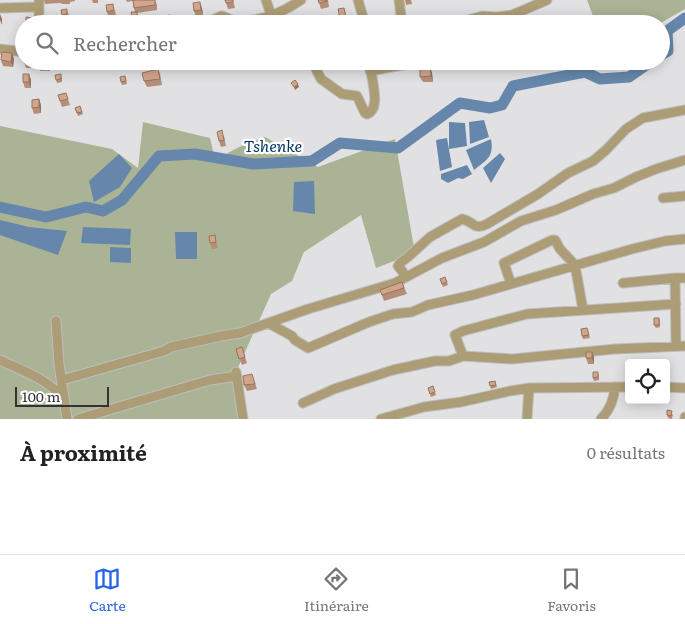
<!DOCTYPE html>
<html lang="fr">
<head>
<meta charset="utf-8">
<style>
	:root { --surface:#fff; --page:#f2f2f2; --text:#222; --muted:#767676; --line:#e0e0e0; --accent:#2563eb }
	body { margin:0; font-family:Literata,serif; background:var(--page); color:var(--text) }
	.controls { position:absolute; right:15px; bottom:15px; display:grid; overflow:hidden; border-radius:5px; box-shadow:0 2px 12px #0003 }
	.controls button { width:45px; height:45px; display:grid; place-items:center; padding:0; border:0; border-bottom:1px solid var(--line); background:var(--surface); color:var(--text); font:25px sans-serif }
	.scale { position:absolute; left:15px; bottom:12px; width:94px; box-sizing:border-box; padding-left:5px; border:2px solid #323232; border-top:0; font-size:14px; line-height:18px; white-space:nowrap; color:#323232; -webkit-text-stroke:4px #fff; paint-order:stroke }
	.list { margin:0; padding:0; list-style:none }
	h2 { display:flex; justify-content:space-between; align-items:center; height:65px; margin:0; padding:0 20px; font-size:21px }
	h2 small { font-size:16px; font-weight:400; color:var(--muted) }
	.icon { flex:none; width:28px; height:28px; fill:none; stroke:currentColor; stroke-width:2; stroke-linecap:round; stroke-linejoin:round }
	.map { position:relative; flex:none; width:685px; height:419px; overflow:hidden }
	.search { position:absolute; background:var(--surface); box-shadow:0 2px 12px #0003; left:15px; right:15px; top:15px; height:55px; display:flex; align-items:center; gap:12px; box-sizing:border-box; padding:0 18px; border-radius:28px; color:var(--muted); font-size:19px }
	.sheet { height:135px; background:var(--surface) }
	nav { display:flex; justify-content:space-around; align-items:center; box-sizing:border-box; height:70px; border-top:1px solid var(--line); background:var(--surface); font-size:14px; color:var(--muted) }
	nav a { display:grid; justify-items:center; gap:2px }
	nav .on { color:var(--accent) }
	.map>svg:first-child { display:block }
</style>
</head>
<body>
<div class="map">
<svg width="685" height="419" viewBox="0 0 685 419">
	<rect width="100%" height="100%" fill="#e1e1e3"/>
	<path fill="#abb395" d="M587,0H685V9L659,24H621L613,15L596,24Z
		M143,122L210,138L215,160L239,147L265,137L318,167L395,139L415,253L376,268L361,215L304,252L292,281L271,294L236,372L243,419H0V126L112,149L138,168Z"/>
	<path fill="#6687ab" d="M484,120L489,137L470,144L469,122Z
		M449,122L465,123L467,146L449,149Z
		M447,138L452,167L440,171L436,140Z
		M491,139C494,157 488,159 474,170L466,150Z
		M500,153L505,159L491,183L483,168Z
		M119,154L132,168L120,187L94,202L89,181Z
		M467,165L472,174L463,179L458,178L448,183L441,179V174Z
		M314,181L315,214L293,211L294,182Z
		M0,220L29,227L67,231L58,255L0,235Z
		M83,227L131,229L130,245L81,243Z
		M175,232H197V259H176Z
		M110,247L131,248V263L110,262Z"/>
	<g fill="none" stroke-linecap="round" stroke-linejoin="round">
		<path stroke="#6687ab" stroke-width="11" d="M661,55L668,51L667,31L685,18
			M0,207L46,217L86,207L103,211L122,200L159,156L195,154L253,164L312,161L340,143L398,148L460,103L490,108L502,105L513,86L585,72L600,79L629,77L652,61"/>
		<g stroke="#bebec0" stroke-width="11">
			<path id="minor" d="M39,0V24
				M266,0L270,12L280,17L282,24
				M358,0L365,24
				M399,0L402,24
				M0,8L39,7
				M205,24L221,16C227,17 231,21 236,21C260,22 282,13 301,0
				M455,24L482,16L497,17L512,15L547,0
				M0,49L24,52
				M312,61L321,79L342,94L357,96L365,113L367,114C383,108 369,74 370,61
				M370,71L408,64L410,61
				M663,198L685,196
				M404,278L403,272L398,266L400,263L408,257L430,237L462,219C474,221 473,231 487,224L538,194L568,173L593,161L606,150L626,129L643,118L685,110
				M623,283L675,278
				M511,284L504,263L552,240H555L560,249L575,265L583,310
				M676,304L527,314L463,331L455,335L463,356L512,359L615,349L685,346
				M56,321L59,364L67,419
				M270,324L292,336L295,340L308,348L369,322L393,314L412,312L428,305L473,295L632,249L665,241L685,239
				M676,346L675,278H685
				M0,360C22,371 51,380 65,401
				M236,372L243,419
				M62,380L164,351L171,347L221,336L240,333L308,309L395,283L442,258L484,242L521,221L556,210L593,194L614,188L636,177L656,169L685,160
				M666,387L685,388
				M303,403L334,389L393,370L435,361H449L463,356
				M78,419L210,380L237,376
				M381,419L424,407L461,402L510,391L529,388L629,387
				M527,419L529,388
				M601,419C610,410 614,399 615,387
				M685,419V417"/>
		</g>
		<use href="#minor" stroke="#ad9d76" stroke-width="9"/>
	</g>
	<path fill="#b58e78" d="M44,0H75V1L70,2V4H62L61,3L45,4Z
		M92,0H98V3H93Z
		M126,0H155L157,5V10L137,13L139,23L144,22V24H121L132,18L135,12L134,8L133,1L127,2Z
		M233,0L235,8L228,9L226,3Z
		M318,0H328L329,7L321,9Z
		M405,0H411L412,4L406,5Z
		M202,8L203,16L196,17L194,11Z
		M344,8L348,23L342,24L340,18Z
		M115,10L116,16L109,18L107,12Z
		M68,12L69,17L63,18L62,15Z
		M12,53L14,59L13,67L3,66L1,60Z
		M24,61H49L50,71H40L39,68H26Z
		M77,61H87L88,66L80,68Z
		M530,61H535L536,63L531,64Z
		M430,67L432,73L433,82H423L420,77Z
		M158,69L160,74L162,85L147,87L144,81Z
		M29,74L31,80V88H25L23,82Z
		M125,76L127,84L122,85L121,82Z
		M62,77V82L57,83L56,80Z
		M66,93L70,105L62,107L58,95Z
		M39,99L41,105V113L34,114L32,108Z
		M80,106L83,114L78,116L75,108Z
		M224,136L226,146L221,147L219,141Z
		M215,235L218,248L212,249L210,243Z
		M445,277L448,285L443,287L440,279Z
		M402,282L407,294L384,301L380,290Z
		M659,318L660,321V327L656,328L654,325Z
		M587,328L590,338L583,339L582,336Z
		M242,347L247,363L242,365L236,349Z
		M594,357V364H588L586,358Z
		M599,374V380L594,381L593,378Z
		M254,380L257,389L247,391L244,385Z
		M495,381L497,387L491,389L489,382Z
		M433,386L436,395L431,397L428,388Z
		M673,414L672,419L668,418L667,415Z"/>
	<path fill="#947461" d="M200,2L202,8L203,16L201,10Z
		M0,14L2,19V25L0,20Z
		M12,53L14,59L13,67L11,62Z
		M48,61H49V63L50,71L48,66Z
		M430,67L432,73L433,82L431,76Z
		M29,74L31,80V88L29,82Z
		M298,84L299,87L295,90L294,87Z
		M39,99L41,105V113L39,107Z
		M592,352L594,357V364L592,358Z"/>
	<path fill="#d3a58b" stroke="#947461" d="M133,0H155V5L134,8Z
		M225,0H233V2L226,3Z
		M318,0H327V1L319,3Z
		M200,2L201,10L194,11L193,3Z
		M113,4L114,10L107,12L106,5Z
		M344,8L346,17L340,18L338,9Z
		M67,9V14L62,15L61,10Z
		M131,12H137L138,23L144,22V24H121V18H132Z
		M170,15L171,24H166L165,16Z
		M26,17L32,18L31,23H26Z
		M570,21L571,24H563Z
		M580,21L581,24H574Z
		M2,52L12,53L11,62L1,60Z
		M24,61H48V66H38V63H24Z
		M430,67L431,76L420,77V70Z
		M158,69L160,79L144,81L142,73Z
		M23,74H29V82H23Z
		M61,74V79L56,80L55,75Z
		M125,76L126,81L121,82L120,77Z
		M295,80L298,84L294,87L291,83Z
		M66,93L68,99L60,101L58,95Z
		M39,99V107L32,108V100Z
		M80,106L82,112L77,113L75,108Z
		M222,130L224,140L219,141L217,132Z
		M215,235L216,242L210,243L209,236Z
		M445,277L447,282L442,284L440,279Z
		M402,282L404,288L382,295L380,290Z
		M654,318H659V325H654Z
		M587,328L589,335L582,336L581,329Z
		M242,347L245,357L239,359L236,349Z
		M586,352H592V358H586Z
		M593,372H598V377L593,378Z
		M252,374L255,384L244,385L243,376Z
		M495,381L496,385L490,386L489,382Z
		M433,386L435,392L430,394L428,388Z
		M667,410L672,411L671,416L667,415Z"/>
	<g text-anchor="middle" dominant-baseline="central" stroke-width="4.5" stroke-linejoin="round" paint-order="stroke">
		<g font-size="16" font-style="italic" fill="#003562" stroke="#fff">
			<text x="273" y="145">Tshenke</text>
		</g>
	</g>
</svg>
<div class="controls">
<button><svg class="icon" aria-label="locate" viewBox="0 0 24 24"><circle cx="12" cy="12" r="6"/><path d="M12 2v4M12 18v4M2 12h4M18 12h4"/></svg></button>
</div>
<div class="scale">100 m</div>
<div class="search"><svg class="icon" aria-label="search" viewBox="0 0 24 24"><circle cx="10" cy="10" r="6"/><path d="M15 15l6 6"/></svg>Rechercher</div>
</div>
<section class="sheet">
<h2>À proximité<small>0 résultats</small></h2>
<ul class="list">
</ul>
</section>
<nav>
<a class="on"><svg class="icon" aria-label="map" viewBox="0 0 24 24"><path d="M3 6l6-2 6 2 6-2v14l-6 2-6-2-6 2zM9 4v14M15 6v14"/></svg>Carte</a>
<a><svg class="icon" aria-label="directions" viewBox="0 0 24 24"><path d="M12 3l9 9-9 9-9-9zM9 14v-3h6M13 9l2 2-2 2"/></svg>Itinéraire</a>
<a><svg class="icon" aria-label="saved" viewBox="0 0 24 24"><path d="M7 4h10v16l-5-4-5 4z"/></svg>Favoris</a>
</nav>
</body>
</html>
